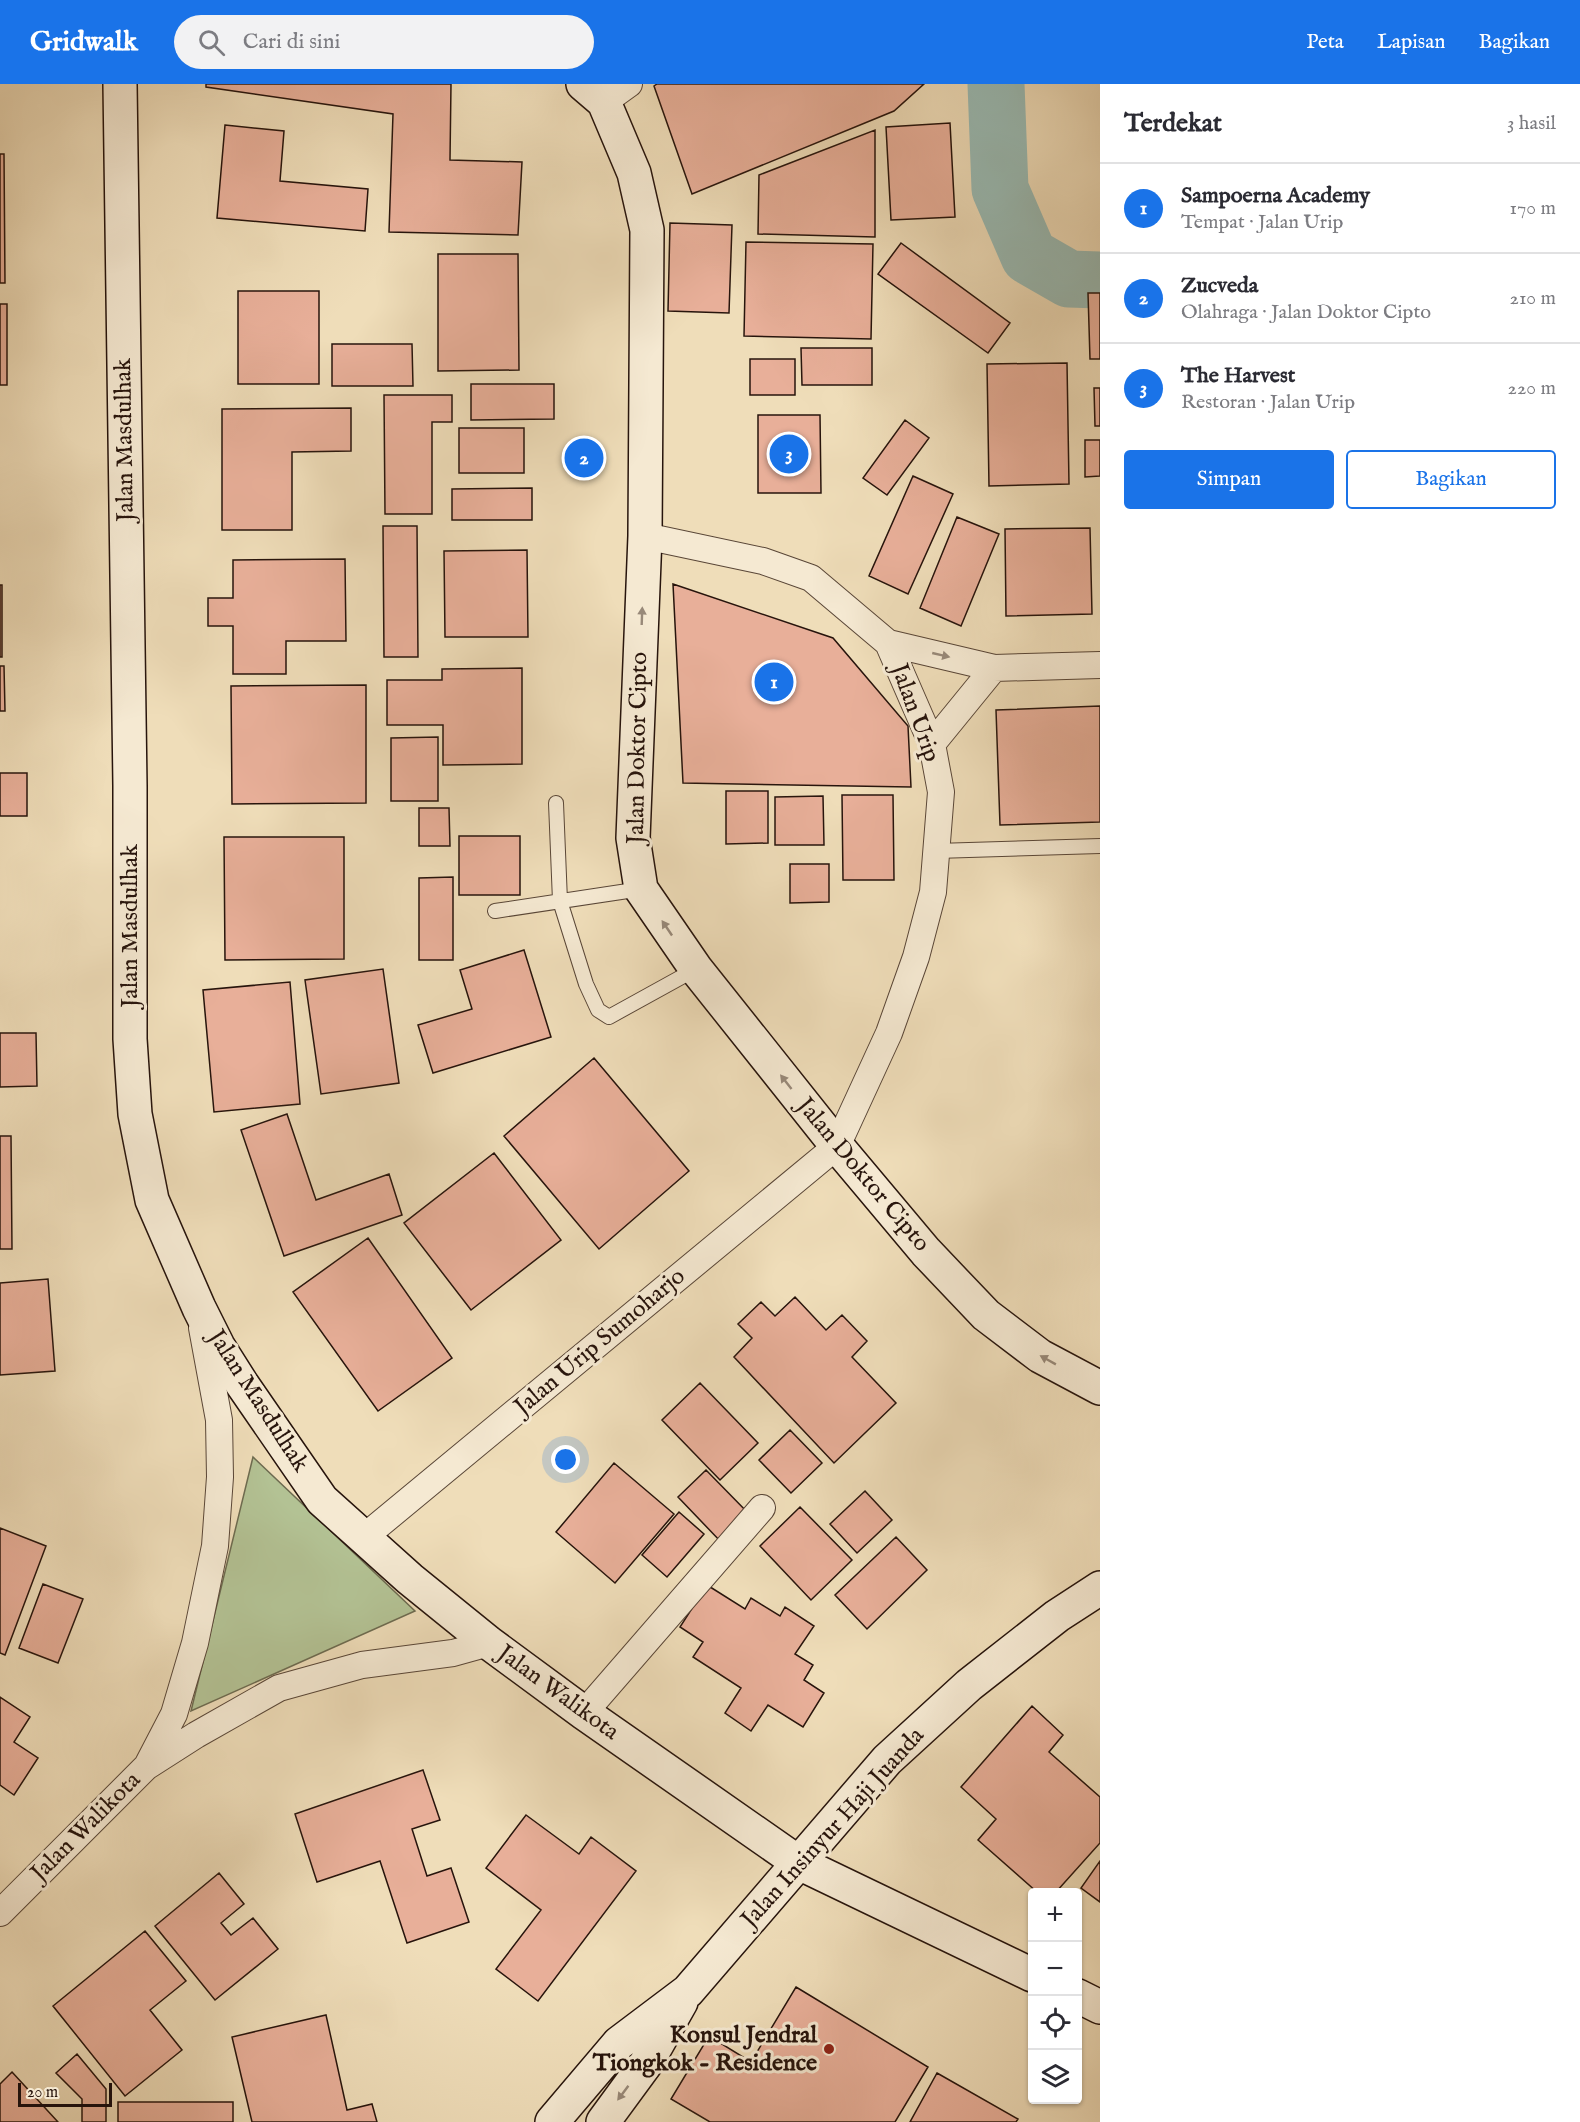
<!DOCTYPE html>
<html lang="id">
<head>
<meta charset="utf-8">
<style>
	:root { --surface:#fff; --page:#f2f2f3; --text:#2b2b33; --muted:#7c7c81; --line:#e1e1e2; --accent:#1a73e8 }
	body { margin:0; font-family:"IM FELL English",serif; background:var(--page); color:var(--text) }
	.controls { position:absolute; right:18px; bottom:18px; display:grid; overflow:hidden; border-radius:6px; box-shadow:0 2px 4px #0004 }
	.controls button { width:54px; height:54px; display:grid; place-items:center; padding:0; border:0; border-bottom:2px solid var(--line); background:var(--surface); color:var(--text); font:30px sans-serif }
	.scale { position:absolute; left:18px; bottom:15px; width:94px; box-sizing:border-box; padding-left:6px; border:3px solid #27140c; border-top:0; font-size:16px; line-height:21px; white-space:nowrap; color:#27140c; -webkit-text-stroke:4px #f5e9d2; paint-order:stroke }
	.you { position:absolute; left:566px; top:1376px; width:21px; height:21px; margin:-15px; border:4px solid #fff; border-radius:50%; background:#1a73e8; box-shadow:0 0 0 9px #1a73e833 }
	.badge { display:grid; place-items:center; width:39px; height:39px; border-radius:50%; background:var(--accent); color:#fff; font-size:20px; font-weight:700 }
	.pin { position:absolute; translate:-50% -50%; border:3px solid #fff; box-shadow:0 2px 6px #0006 }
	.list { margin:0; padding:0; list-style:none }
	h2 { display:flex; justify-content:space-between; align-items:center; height:78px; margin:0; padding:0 24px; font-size:26px }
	h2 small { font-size:20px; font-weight:400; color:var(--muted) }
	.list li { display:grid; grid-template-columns:39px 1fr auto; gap:18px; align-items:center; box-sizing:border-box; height:90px; padding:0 24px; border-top:2px solid var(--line) }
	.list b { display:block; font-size:22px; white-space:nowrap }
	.list p { margin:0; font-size:20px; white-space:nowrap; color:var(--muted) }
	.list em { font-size:20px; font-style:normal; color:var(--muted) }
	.actions { display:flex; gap:12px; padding:18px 24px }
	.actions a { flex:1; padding:14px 0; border:2px solid var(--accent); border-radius:6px; text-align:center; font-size:21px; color:var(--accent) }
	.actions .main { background:var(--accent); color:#fff }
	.icon { flex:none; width:33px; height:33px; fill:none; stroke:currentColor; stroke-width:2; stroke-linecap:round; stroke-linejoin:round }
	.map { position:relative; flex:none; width:1100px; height:2038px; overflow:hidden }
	header { display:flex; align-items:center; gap:36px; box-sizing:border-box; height:84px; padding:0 30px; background:var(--accent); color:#fff }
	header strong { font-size:28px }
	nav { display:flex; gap:33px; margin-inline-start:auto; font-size:21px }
	.search { width:420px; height:54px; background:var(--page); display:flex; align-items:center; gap:15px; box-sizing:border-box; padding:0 21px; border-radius:33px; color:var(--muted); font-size:22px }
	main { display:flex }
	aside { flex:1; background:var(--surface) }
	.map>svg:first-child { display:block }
</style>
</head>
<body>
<header>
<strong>Gridwalk</strong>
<div class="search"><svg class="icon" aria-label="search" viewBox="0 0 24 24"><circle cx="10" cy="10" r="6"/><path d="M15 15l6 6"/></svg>Cari di sini</div>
<nav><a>Peta</a><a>Lapisan</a><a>Bagikan</a></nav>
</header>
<main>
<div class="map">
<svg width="1100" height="2038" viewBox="0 0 1100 2038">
	<rect width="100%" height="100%" fill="#efddb9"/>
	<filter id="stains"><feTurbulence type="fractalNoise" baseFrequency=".00333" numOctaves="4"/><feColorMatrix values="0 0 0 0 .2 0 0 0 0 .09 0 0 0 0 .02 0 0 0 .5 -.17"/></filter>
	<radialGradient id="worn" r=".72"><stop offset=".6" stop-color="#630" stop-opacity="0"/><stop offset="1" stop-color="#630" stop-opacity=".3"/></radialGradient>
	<path fill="#b3c294" stroke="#6d6b50" stroke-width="1.5" d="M253,1373L415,1527L191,1627Z"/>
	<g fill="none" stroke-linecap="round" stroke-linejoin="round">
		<path stroke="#9abbb4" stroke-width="57" d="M996,0L1000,105L1029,172L1069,195L1100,196"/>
	</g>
	<path fill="#e8af99" stroke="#27140c" stroke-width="1.5" d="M206,0H451L450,76L522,78L518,151L389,148L393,30L206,3Z
		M657,0H924L894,27L692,110L654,2Z
		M950,39L955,133L891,136L886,43Z
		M225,41L284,47L280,97L368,105L365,147L217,134Z
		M875,46V153L758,150L759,91Z
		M0,70H4L5,199H0Z
		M670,139L732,141L729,229L668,227Z
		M746,158L873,160L871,255L744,252Z
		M901,159L1010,239L988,269L878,190Z
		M438,170H518L519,286L438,287Z
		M238,207H319V300H238Z
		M1088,209H1100V275H1090Z
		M0,220H7V301H0Z
		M332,260H412L413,302H332Z
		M801,264H872V301H802Z
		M750,275H795V311H750Z
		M1067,279L1069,400L989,402L987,280Z
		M471,300H554V335L471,336Z
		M1094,304H1100V342H1095Z
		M384,311H452V338H432V430H385Z
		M351,324V367L292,368V446H222V325Z
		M758,331H820L821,409H758Z
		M905,336L929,354L887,411L863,394Z
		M459,344H524V389H459Z
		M1085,356H1100V392L1085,393Z
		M913,392L953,410L908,510L869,492Z
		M532,404V436H452V405Z
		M957,433L999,450L961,542L920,524Z
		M383,442H417L418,573H384Z
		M1090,444L1092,530L1006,532L1005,445Z
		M527,466L528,553H445L444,467Z
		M345,475L346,557H286V590H233V542H208V514H233V476Z
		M673,500L833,554L908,642L911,703L683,699Z
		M0,501H2V573H0Z
		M0,582H4L5,627H0Z
		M522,584V680L443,681V641H387V596H442V585Z
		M366,601V719L232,720L231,602Z
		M1100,622V738L1000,741L996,626Z
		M438,653V717H391V654Z
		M0,689H27V732H0Z
		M726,707H768V759L726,760Z
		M842,711H893L894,796H843Z
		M823,712L824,761H775V713Z
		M419,724H449L450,762H419Z
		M459,752H520V811H459Z
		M224,753H344V875L225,876Z
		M790,780H829V818L790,819Z
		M453,793V876H419V794Z
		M524,866L551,953L433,989L418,941L472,925L460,886Z
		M383,885L399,999L321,1010L305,896Z
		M290,898L300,1020L214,1028L203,906Z
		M0,949H36L37,1002L0,1003Z
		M594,974L689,1087L599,1165L504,1052Z
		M287,1030L316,1116L389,1090L402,1131L284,1172L241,1046Z
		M0,1052H11L12,1165H0Z
		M494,1069L561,1156L471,1226L404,1139Z
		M368,1154L452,1274L378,1327L293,1208Z
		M48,1195L55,1287L0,1291V1199Z
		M795,1213L826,1246L842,1231L867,1257L852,1273L896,1319L834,1379L734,1273L752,1254L738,1240L761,1218L775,1232Z
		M700,1299L758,1359L720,1396L662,1336Z
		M790,1346L822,1379L791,1409L759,1376Z
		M614,1379L674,1430L615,1499L556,1448Z
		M706,1386L750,1431L722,1459L678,1413Z
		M865,1407L892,1436L857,1469L830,1440Z
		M800,1423L852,1476L811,1516L760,1462Z
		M679,1428L704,1450L667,1493L642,1471Z
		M0,1444L46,1462L5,1571L0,1569Z
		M896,1453L927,1486L867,1545L835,1511Z
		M43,1500L83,1515L58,1579L19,1564Z
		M707,1501L745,1525L751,1514L780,1532L785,1523L814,1542L795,1570L813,1581L804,1596L824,1609L803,1643L768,1621L751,1647L725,1629L741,1604L693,1573L703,1558L680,1543Z
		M0,1613L30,1633L14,1658L38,1674L14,1711L0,1701Z
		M1032,1622L1063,1651L1049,1668L1100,1713V1759L1056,1808H1037L978,1756L996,1735L961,1703Z
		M423,1686L440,1736L412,1745L427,1792L451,1784L469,1838L407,1859L380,1777L317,1798L295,1730Z
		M526,1731L579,1770L591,1753L636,1787L538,1917L496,1885L541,1826L486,1784Z
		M1100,1777V1818L1081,1804Z
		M219,1789L244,1820L221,1839L231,1851L253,1834L278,1865L215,1916L155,1842Z
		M145,1847L186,1897L150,1926L182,1966L125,2012L53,1922Z
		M796,1903L928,1983L895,2038H710L671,2015L709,1952L751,1978Z
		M326,1931L347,2026L372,2020L377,2038H252L232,1953Z
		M77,1970L106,2005V2038H82V2015L56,1989Z
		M12,1988L58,2038H0V2000Z
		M937,1989L1018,2035L1016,2038H910Z
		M118,2018H233V2038H118Z"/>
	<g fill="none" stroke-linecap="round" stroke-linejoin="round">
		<g stroke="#594637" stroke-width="16">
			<path id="lane" d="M556,719L560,817L586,900L598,926L609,933L696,885
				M936,767L1100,762
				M495,827L641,805"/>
		</g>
		<g stroke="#594637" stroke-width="28">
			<path id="street" d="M604,18L629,0
				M888,559L994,584L1100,581
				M932,660L994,584
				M363,1454L837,1062L889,949L916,873L933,808L941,708L932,660L888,559L811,494L763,477L645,452
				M584,1629L762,1424
				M148,1680L174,1630L195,1559L215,1462L220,1393L219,1336L202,1244
				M0,1829L146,1683L196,1651L279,1604L362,1581L453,1569L489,1559"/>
		</g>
		<g stroke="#27140c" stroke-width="36">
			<path id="secondary" d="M120,0L130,702V955L135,1030L152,1116L199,1224L218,1262L242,1300L322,1416L410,1495L489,1559L584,1629L799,1779L1032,1891
				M583,0L604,18L634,89L647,146L645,452L633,754L641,805L696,885L837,1062L926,1168L986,1231L1040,1272L1100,1304
				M1078,1912L1100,1923
				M552,2038L619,1959L688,1907L887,1676L969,1601L1057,1532L1100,1504
				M603,2038L647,1978L681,1918"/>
		</g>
		<use href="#lane" stroke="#f5e9d2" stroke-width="14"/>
		<use href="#street" stroke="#f5e9d2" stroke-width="26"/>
		<use href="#secondary" stroke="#f5e9d2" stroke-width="33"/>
	</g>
	<defs><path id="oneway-solid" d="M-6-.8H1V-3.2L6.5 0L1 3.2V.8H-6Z" transform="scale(1.5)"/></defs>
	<g fill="#988979">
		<use href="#oneway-solid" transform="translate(642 532) rotate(-88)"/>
		<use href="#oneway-solid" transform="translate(941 571) rotate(13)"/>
		<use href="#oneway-solid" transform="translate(667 844) rotate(-124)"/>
		<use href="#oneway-solid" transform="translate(786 998) rotate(-128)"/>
		<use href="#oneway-solid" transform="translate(1048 1276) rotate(-151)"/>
		<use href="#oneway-solid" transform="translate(623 2009) rotate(127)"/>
	</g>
	<circle fill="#8f2418" stroke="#f5e9d2" stroke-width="2" cx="829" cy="1965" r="6"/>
	<g text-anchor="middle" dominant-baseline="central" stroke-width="6" stroke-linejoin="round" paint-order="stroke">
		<g font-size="24" fill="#27140c" stroke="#f5e9d2">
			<text transform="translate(125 356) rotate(-91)">Jalan Masdulhak</text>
			<text transform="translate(915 629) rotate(70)">Jalan Urip</text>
			<text transform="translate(638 664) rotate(-89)">Jalan Doktor Cipto</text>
			<text transform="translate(130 842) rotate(-90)">Jalan Masdulhak</text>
			<text transform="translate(863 1091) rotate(50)">Jalan Doktor Cipto</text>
			<text transform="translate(600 1258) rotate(-40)">Jalan Urip Sumoharjo</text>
			<text transform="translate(258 1317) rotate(57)">Jalan Masdulhak</text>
			<text transform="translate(558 1609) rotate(36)">Jalan Walikota</text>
			<text transform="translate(86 1743) rotate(-45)">Jalan Walikota</text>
			<text transform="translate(833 1744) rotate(-48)">Jalan Insinyur Haji Juanda</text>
		</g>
		<g font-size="24" font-weight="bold" fill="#27140c" stroke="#f5e9d2" text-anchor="end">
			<text x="817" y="1951">Konsul Jendral<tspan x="817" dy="28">Tiongkok - Residence</tspan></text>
		</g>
	</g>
	<rect width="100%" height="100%" filter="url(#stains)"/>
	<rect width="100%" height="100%" fill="url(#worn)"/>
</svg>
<div class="controls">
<button>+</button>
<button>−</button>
<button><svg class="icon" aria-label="locate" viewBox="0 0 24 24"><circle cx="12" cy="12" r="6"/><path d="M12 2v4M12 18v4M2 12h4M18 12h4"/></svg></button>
<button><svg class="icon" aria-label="layers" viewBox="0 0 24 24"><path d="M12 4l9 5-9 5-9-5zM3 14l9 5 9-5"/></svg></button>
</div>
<div class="scale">20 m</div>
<div class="you"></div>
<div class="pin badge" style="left:774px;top:598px">1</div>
<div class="pin badge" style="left:584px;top:374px">2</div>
<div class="pin badge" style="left:789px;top:370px">3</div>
</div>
<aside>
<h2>Terdekat<small>3 hasil</small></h2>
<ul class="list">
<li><span class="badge">1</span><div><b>Sampoerna Academy</b><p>Tempat · Jalan Urip</p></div><em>170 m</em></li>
<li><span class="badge">2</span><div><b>Zucveda</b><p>Olahraga · Jalan Doktor Cipto</p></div><em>210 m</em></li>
<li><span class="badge">3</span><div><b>The Harvest</b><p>Restoran · Jalan Urip</p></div><em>220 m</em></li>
</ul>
<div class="actions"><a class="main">Simpan</a><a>Bagikan</a></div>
</aside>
</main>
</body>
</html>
